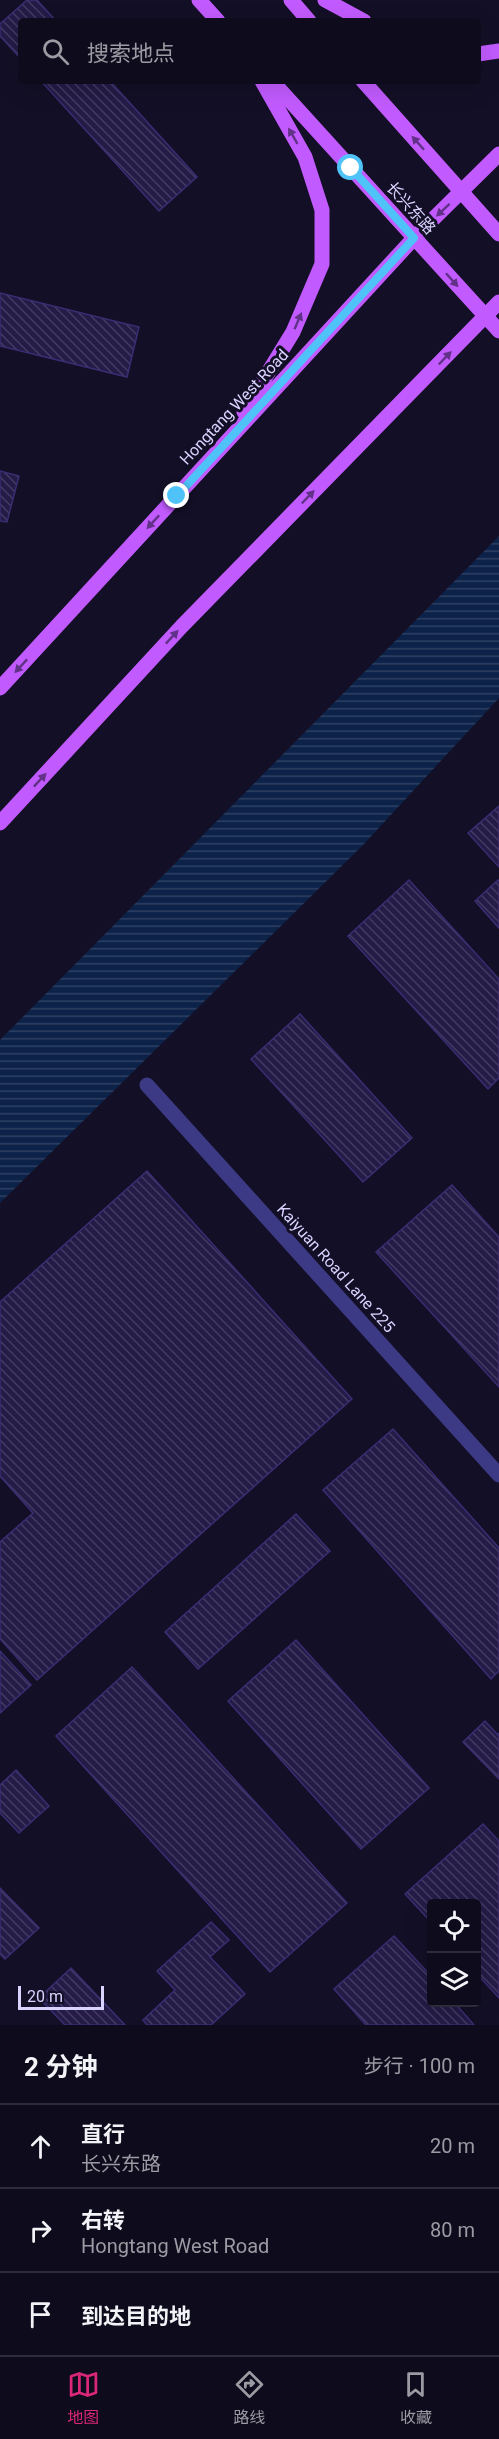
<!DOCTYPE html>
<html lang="zh">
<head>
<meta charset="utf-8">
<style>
	:root { --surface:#0e0b1c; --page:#171425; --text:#f1f3f6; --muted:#9b9ba3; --line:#2e2b3b; --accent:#db2777 }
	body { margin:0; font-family:Roboto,"Noto Sans SC",sans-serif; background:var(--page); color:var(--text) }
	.controls { position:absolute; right:18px; bottom:18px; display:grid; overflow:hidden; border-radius:6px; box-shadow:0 6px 24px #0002 }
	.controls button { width:54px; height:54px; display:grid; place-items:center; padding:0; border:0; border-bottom:2px solid var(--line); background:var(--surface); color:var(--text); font:30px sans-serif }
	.scale { position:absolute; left:18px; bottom:15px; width:86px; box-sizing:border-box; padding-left:6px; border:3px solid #d9d4ff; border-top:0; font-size:16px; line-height:21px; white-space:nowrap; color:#d9d4ff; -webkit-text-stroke:4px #130f26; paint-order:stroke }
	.stop { position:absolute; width:18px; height:18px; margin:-14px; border:4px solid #4fc3f7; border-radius:50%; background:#fff }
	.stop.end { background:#4fc3f7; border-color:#fff; box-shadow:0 2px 6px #0008 }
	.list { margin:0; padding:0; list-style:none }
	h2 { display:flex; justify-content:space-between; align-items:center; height:78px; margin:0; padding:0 24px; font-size:26px }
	h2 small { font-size:20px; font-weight:400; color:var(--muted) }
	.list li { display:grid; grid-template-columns:39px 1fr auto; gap:18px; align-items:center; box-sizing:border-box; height:84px; padding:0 24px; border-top:2px solid var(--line) }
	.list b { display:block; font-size:22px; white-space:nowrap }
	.list p { margin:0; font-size:20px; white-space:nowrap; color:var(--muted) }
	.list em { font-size:20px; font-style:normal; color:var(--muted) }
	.icon { flex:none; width:33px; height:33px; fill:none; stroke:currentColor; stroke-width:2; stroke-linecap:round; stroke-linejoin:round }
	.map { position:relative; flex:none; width:499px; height:2025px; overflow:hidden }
	.search { position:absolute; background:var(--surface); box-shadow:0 6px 24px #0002; left:18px; right:18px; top:18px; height:66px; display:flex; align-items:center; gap:15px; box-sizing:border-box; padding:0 21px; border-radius:6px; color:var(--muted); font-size:22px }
	.sheet { height:330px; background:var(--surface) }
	nav { display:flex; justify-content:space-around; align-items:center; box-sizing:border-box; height:84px; border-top:2px solid var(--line); background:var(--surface); font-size:16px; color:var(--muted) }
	nav a { display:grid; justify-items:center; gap:3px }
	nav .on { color:var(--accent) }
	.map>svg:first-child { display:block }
</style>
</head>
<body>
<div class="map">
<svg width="499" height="2025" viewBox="0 0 499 2025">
	<defs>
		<pattern id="water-rules" width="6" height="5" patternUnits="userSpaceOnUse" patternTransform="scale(1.5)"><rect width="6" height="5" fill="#0c2248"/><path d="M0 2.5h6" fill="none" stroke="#2f4163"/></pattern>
		<pattern id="building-back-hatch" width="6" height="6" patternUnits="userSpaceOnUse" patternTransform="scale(1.5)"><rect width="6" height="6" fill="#241b47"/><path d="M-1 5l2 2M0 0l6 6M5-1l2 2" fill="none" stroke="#433b63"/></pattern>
	</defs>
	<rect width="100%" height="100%" fill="#130f26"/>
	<path fill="url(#water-rules)" d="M499,536V698L363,845L0,1203V1040Z"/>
	<path fill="url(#building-back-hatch)" stroke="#3b2d73" stroke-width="1.5" d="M27,0H37L56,21H21V59L0,36V24Z
		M41,81H110L197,177L159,211Z
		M0,293L139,327L127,377L0,346Z
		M0,471L19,476L7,522L0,521Z
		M499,806V867L468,833Z
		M409,880L499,979V1078L488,1089L348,936Z
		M498,880L499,882V928L475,901Z
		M300,1014L412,1138L363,1182L251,1059Z
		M147,1171L352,1399L37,1680L0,1639V1542L33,1513L0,1476V1302Z
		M452,1185L499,1237V1387L376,1252Z
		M393,1429L499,1548V1671L491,1679L323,1490Z
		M296,1514L330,1551L198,1669L165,1632Z
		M296,1640L429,1788L361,1849L228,1701Z
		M0,1651L31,1685L0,1713Z
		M132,1667L347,1903L270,1972L56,1736Z
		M485,1721L498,1735L499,1733V1779L463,1742Z
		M16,1770L49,1806L19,1833L0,1813V1785Z
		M483,1824L499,1841V1998L476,1973V1904H432V1923L405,1894Z
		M0,1888L39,1928L5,1959L0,1954Z
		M211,1922L229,1940L210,1957L245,1994L211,2025H147L143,2020L175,1990L157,1971Z
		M394,1936L432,1977V2002H454L474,2025H366L334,1989Z
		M71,1968L125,2025H65L39,1998Z"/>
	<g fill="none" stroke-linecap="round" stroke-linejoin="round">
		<path stroke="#3d3a85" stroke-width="15" d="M147,1085L499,1475"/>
		<path stroke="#c25bff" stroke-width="15" d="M199,0L218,21
			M291,0L309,21
			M325,0L364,21
			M478,54L499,51
			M272,81L499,331
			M363,81L499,234
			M244,412L293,332L322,264V210L305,157L262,81
			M0,688L414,238L499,154
			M0,823L182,626L499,302"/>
	</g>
	<defs><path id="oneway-solid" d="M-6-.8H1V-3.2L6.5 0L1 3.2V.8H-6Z" transform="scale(1.5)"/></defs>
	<g fill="#623188">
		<use href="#oneway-solid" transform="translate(293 136) rotate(-120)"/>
		<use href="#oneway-solid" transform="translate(418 143) rotate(-132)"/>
		<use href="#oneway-solid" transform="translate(443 210) rotate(137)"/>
		<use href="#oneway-solid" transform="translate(452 280) rotate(48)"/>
		<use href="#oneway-solid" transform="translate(298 321) rotate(-67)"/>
		<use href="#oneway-solid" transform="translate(445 358) rotate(-46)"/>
		<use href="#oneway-solid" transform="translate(308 497) rotate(-46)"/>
		<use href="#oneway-solid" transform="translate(153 522) rotate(133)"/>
		<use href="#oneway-solid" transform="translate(172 637) rotate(-47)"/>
		<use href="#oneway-solid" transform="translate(21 666) rotate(133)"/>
		<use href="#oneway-solid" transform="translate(40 780) rotate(-47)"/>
	</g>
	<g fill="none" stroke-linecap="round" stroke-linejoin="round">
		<path stroke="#4fc3f7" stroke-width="8" d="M177,496L414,238L351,168"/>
	</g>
	<g text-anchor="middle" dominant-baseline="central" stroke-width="6" stroke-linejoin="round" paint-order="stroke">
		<g font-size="16" fill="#d9d4ff" stroke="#130f26">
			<text transform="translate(411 208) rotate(48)">长兴东路</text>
			<text transform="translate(234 407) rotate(-47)">Hongtang West Road</text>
			<text transform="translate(336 1268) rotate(48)">Kaiyuan Road Lane 225</text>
		</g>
	</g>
</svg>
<div class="controls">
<button><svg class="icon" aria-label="locate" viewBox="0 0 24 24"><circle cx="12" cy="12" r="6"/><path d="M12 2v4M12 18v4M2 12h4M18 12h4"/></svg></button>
<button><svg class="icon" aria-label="layers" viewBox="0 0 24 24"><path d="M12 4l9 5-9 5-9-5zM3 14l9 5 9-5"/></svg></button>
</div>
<div class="scale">20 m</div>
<div class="stop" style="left:351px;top:168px"></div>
<div class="stop end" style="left:177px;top:496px"></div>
<div class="search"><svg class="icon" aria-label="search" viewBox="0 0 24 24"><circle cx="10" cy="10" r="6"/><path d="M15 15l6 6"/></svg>搜索地点</div>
</div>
<section class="sheet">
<h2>2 分钟<small>步行 · 100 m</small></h2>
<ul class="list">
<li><svg class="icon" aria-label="ahead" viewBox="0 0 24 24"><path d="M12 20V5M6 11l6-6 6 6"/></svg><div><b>直行</b><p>长兴东路</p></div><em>20 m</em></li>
<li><svg class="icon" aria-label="right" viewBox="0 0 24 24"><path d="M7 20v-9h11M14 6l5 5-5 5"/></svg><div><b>右转</b><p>Hongtang West Road</p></div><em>80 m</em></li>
<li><svg class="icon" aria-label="arrive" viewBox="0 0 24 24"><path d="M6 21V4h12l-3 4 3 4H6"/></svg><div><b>到达目的地</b></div></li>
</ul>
</section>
<nav>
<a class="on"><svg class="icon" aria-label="map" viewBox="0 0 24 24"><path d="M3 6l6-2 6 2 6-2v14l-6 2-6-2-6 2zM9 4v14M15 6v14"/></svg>地图</a>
<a><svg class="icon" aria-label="directions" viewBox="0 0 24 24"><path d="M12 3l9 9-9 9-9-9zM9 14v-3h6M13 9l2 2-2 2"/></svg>路线</a>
<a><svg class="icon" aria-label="saved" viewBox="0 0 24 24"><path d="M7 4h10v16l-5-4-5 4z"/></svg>收藏</a>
</nav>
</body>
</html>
